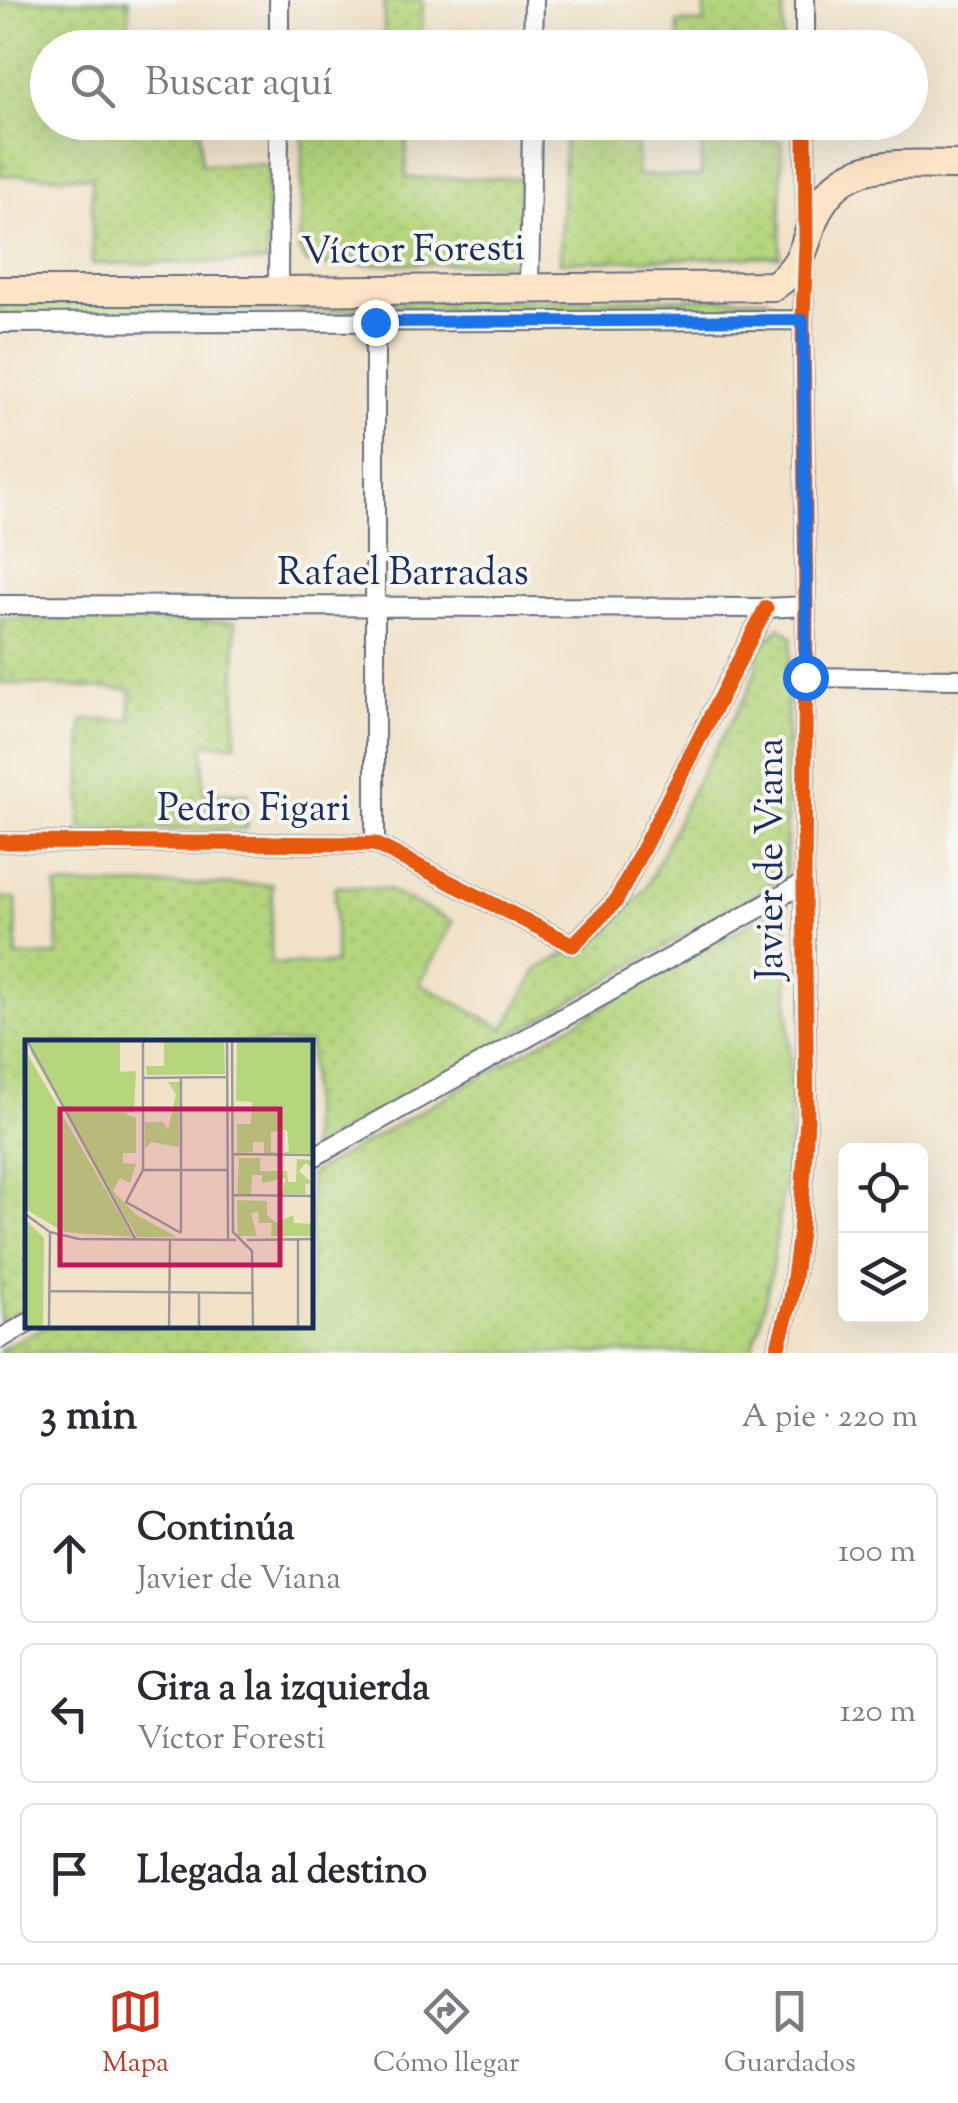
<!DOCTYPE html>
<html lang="es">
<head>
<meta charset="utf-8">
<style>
	:root { --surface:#fff; --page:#f7f7f7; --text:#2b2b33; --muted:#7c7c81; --line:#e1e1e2; --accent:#c8321e }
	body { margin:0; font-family:"Sorts Mill Goudy",serif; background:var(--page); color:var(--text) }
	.controls { position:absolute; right:30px; bottom:30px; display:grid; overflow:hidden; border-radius:15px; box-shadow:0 10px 40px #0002 }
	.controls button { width:90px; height:90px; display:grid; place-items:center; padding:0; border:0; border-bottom:2px solid var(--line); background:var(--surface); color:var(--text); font:50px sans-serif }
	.stop { position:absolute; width:30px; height:30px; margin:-22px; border:8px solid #1a73e8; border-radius:50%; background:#fff }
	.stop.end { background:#1a73e8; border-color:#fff; box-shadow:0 2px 10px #0008 }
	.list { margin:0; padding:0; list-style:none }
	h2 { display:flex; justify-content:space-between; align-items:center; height:130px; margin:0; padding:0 40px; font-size:42px }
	h2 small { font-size:32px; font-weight:400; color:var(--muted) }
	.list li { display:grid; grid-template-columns:65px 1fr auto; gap:30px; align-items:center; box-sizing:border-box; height:140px; margin:0 20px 20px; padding:0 20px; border:2px solid var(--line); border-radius:15px }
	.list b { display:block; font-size:38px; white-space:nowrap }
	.list p { margin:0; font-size:32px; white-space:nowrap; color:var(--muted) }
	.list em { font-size:32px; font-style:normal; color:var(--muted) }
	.icon { flex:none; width:55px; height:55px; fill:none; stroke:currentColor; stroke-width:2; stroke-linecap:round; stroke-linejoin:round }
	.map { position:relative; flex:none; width:958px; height:1353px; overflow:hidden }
	.search { position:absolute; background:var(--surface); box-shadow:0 10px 40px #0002; left:30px; right:30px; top:30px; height:110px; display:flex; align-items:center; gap:25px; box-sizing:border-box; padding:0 35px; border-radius:55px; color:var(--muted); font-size:38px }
	.sheet { height:610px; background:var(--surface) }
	nav { display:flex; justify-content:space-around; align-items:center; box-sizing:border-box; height:140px; border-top:2px solid var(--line); background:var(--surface); font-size:28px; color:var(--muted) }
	nav a { display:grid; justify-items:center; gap:5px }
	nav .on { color:var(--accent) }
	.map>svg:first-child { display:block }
</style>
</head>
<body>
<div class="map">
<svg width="958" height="1353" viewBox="0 0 958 1353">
	<defs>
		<pattern id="grass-dots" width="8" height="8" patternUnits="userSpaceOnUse" patternTransform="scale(2.5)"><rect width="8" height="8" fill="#b5d67d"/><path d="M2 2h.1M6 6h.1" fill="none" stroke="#9bb86e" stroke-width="1.8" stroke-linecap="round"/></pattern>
	</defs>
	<rect width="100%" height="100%" fill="#f6f6f2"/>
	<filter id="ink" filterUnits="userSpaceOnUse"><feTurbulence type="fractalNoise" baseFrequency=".01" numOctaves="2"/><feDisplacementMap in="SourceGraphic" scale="20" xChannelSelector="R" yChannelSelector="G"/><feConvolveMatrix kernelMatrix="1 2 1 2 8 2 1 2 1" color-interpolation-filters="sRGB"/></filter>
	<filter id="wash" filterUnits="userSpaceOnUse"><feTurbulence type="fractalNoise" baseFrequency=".0048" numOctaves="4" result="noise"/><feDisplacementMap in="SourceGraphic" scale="40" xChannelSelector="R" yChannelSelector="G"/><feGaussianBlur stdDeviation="2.25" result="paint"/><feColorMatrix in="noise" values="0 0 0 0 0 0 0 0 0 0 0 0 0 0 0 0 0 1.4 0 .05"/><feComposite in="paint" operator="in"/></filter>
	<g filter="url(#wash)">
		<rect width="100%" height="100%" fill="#f1e2c8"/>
		<path fill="url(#grass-dots)" stroke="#68826e" stroke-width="2.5" d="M0,0H129V38L134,47L48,48V122L200,123L201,164L268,165V262L92,264V177L0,175Z
			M384,0H423L422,47H384Z
			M705,0H783V47H678V23H704Z
			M383,123H407L406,178H520L521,263L320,265L306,262L299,251L303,124L382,125Z
			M565,123H700V128H636L638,175L701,177L702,140L782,141L780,256L560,262Z
			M766,298L779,306L777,311L766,313L411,309L0,316V304Z
			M0,618L235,622L236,744H203L204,793H248L247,829L80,830L82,720H130L131,690L0,683Z
			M780,627L792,637L788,680L786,876L505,1040L310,1150V1043H28L27,1308L0,1324V897L16,899L17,957L58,955L56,886L272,884L271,963L335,964V886L385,889L453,922L420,983L504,1029L538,969L608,931L645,890L691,792L748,692L757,667L760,647Z
			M787,902L791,1134L771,1273L759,1328L750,1353H0V1350L44,1326H310V1174Z"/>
	</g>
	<g filter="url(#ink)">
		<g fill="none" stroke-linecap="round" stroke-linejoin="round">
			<g stroke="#666e83" stroke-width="22">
				<path id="street" d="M805,0V48
					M279,48V0
					M533,48L534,0
					M805,122L806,225
					M529,288L532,122
					M278,291L279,122
					M0,323L803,320
					M0,605L766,608L806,606
					M805,677L958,679
					M0,842L375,844L573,945L616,901L766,608
					M375,844V322
					M310,1159L804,883
					M0,1339L28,1323
					M776,1353L791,1300L800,1233L807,1119L804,883L806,606L803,320L805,251"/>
			</g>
			<g stroke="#666e83" stroke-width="32">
				<path id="secondary" d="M0,291H278L774,286C798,269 803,253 811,227C834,155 896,165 958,165"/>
			</g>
			<use href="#street" stroke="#fff" stroke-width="18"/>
			<use href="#secondary" stroke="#fee4c6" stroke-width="28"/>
			<g stroke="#f6f6f2" stroke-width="21">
				<path id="cycleway" d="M0,842L375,844L573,945L616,901L766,608
					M776,1353L791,1300L800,1233L807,1119L804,883L806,606L803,320L806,244L805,122"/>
			</g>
			<use href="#cycleway" stroke="#e8590c" stroke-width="15"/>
		</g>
	</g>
	<g fill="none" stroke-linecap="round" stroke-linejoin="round" filter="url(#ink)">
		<path stroke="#1a73e8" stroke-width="12" d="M375,322L803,320L806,606L805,677"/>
	</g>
	<g text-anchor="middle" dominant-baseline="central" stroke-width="8" stroke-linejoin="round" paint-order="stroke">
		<g font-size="38" fill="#1b2f5e" stroke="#f6f6f2">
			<text transform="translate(413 252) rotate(-1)">Víctor Foresti</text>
			<text x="403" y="575">Rafael Barradas</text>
			<text x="254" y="811">Pedro Figari</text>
			<text transform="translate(773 859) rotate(-90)">Javier de Viana</text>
		</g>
	</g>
	<g transform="translate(25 1040)">
		<rect width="288" height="288" fill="#f1e2c8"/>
		<path d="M5,0H95V32L111,31L109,72L99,73L111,78V113H98V123L111,124L105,143L95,138L88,151L110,174L152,197H112L6,12ZM139,0H199L200,34L122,35L121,26H139ZM212,0H287V113H257L264,111L262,90L246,92V111L253,113H239V102H228V112L212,113V84H226L227,62L211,61ZM0,5L3,15L108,197L39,192L0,169ZM143,42H155L154,107L126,102L120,109V82H138L143,90L151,54ZM214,118H235V131H262L263,142H271L272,119L287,120V128L281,123L274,131L287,143L280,144L281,154H255L261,138L237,143V135H227L226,154H212ZM212,160L242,161V175L251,183L268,175L269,183L287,184V196H246L247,183H234L233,172L226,173L232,196H213ZM0,179L19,198L18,287H0Z" fill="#b5d67d"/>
		<path fill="none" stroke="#9b9a9e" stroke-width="2.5" d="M2,0L111,200M118,0V130L101,162L156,193M202,0L203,199M207,0L208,192L227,211L228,287M118,38L202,37M207,114L288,115M118,130H202M208,155L288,156M0,174L25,192L54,199L211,200M156,192V38M222,200L288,199M273,200V287M25,251L228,253M24,287L25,192M144,287L145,200M174,287V252"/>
		<path fill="#c2185b" fill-opacity="0.15" stroke="#c2185b" stroke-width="5" d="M35,69H255V225H35Z"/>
		<rect width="288" height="288" fill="none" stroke="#1b2f5e" stroke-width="5"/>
	</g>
</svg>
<div class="controls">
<button><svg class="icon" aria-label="locate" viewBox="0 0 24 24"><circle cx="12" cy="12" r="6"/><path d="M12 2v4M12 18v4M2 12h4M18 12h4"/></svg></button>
<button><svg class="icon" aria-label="layers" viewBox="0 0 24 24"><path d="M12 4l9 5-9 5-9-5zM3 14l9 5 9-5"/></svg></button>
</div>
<div class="stop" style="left:805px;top:677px"></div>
<div class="stop end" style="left:375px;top:322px"></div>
<div class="search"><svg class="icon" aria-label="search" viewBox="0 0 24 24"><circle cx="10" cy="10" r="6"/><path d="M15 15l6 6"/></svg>Buscar aquí</div>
</div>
<section class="sheet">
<h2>3 min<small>A pie · 220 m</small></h2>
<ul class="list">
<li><svg class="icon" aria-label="ahead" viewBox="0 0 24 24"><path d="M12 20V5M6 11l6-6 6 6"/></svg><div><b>Continúa</b><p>Javier de Viana</p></div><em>100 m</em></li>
<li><svg class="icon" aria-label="left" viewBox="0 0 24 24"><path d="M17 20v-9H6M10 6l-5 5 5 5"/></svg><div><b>Gira a la izquierda</b><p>Víctor Foresti</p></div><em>120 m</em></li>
<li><svg class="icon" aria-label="arrive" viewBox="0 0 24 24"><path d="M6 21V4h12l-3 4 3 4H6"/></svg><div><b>Llegada al destino</b></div></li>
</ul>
</section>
<nav>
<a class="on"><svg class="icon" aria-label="map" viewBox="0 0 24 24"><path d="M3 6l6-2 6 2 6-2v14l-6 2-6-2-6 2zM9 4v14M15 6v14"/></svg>Mapa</a>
<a><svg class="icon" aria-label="directions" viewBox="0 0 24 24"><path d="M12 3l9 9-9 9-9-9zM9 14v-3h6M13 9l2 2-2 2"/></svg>Cómo llegar</a>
<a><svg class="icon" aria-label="saved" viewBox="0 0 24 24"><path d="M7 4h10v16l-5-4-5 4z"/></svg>Guardados</a>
</nav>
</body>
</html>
